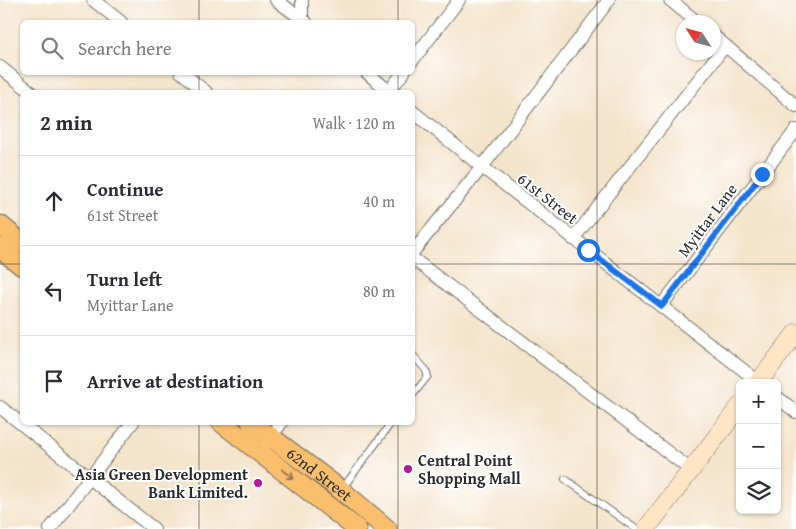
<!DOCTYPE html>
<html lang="en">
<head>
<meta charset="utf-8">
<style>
	:root { --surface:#fff; --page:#f2f2f3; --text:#2b2b33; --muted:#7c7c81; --line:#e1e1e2 }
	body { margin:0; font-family:"Gentium Book Plus",serif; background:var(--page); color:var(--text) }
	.controls { position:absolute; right:15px; bottom:15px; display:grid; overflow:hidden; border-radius:8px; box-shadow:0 1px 4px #0004 }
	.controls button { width:45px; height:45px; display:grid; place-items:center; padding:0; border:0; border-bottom:1px solid var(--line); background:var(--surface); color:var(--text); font:25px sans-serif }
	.compass { position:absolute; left:676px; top:15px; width:45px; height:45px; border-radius:50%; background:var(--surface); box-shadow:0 1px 4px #0004; rotate:306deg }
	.stop { position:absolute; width:15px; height:15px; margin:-11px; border:4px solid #1a73e8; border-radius:50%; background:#fff }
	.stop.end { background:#1a73e8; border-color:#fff; box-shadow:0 1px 5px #0008 }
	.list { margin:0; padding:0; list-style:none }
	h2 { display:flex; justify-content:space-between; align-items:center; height:65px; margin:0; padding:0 20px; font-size:21px }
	h2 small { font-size:16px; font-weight:400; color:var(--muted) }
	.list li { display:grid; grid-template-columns:32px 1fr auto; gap:15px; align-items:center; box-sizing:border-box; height:90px; padding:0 20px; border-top:1px solid var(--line) }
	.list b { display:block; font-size:19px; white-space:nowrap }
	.list p { margin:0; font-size:16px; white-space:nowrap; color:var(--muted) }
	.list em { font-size:16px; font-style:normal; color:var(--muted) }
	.icon { flex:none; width:28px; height:28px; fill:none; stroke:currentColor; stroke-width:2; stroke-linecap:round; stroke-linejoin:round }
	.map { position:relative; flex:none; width:796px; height:529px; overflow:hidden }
	.search { position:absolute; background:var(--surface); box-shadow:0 1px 4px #0004; left:20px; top:20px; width:395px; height:55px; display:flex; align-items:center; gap:12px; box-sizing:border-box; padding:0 18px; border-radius:8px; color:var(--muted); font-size:19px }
	.panel { position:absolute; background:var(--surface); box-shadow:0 1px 4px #0004; left:20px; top:90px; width:395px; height:335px; border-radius:8px }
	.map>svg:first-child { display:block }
</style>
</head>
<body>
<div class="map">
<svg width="796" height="529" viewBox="0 0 796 529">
	<rect width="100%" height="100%" fill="#fff"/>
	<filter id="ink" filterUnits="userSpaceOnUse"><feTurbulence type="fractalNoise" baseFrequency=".02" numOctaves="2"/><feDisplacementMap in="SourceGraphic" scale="10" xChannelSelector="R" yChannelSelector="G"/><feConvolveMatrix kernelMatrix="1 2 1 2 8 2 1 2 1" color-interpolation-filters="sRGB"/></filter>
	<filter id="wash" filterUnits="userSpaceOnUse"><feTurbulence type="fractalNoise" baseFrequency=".0096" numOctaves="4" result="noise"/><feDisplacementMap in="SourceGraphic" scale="20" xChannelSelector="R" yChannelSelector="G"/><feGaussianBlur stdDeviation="1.12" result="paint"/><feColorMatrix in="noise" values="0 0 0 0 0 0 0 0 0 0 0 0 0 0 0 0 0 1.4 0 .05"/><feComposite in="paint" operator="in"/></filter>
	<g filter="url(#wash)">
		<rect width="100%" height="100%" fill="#f4e4cb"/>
	</g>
	<g filter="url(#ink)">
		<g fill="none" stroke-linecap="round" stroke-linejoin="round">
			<g stroke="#716c63" stroke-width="8">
				<path id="service" d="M412,354L425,369L428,376L412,396
					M565,479L636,529
					M342,489L392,422"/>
			</g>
			<g stroke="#716c63" stroke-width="14">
				<path id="minor" d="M93,0L121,22
					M276,0L306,22
					M302,0V20
					M670,0L697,22
					M714,36L796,106
					M412,61L459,0
					M0,67L31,92
					M181,72L206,92
					M366,72L390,92
					M388,92L404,72
					M412,111L482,167L760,383
					M573,239L725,46
					M412,253L482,167L609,0
					M412,258L691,470
					M662,305L796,130
					M777,397L796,412
					M0,407L154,529
					M267,442L282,422
					M50,529L133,422"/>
			</g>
			<g stroke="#716c63" stroke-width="19">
				<path id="secondary" d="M758,383L796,333
					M646,529L740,406"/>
			</g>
			<g stroke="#716c63" stroke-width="21">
				<g id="primary">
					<path d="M0,225L22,243"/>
					<path d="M0,248L22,266"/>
					<path d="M221,422L357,529"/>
					<path id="s1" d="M251,422L341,490L387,529"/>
				</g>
			</g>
			<use href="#service" stroke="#fff" stroke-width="6"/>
			<use href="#minor" stroke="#fff" stroke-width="12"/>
			<use href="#secondary" stroke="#fde5c5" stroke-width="18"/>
			<use href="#primary" stroke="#f9bf6d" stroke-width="19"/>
		</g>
		<defs><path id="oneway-shaft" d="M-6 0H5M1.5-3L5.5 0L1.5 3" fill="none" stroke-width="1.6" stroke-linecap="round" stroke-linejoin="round" transform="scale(1.25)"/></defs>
		<use stroke="#92754c" href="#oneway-shaft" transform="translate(288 474) rotate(38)"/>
	</g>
	<g fill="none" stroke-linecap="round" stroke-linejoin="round" filter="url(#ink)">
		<path stroke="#1a73e8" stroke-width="6" d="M588,250L662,306L762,174"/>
	</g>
	<path fill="none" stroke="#2b2b2b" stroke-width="1" stroke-opacity="0.55" d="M199,0V22M398,0V22M597,0V529M199,72V92M398,72V92M0,264H22M412,264H796M199,422V529M398,422V529"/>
	<g fill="#b5179e" stroke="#fff" stroke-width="2">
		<circle cx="408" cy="469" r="5"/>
		<circle cx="258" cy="483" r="5"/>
	</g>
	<g text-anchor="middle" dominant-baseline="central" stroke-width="4" stroke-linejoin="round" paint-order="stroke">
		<g font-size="16" fill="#2b2b2b" stroke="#fff">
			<text transform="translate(548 198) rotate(38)">61st Street</text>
			<text transform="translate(707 220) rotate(-53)">Myittar Lane</text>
			<text stroke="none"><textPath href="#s1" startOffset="86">62nd Street</textPath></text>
		</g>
		<g font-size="16" font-weight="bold" fill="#2b2b2b" stroke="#fff" text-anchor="start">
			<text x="418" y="460">Central Point<tspan x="418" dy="18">Shopping Mall</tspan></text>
			<text x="248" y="474" text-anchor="end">Asia Green Development<tspan x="248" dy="18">Bank Limited.</tspan></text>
		</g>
	</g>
</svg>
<div class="controls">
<button>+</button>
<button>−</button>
<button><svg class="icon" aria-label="layers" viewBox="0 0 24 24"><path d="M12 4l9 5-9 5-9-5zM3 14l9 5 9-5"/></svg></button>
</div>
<svg class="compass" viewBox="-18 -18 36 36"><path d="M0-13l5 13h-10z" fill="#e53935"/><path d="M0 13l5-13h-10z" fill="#7c7c81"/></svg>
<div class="stop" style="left:588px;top:250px"></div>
<div class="stop end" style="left:762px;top:174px"></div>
<div class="search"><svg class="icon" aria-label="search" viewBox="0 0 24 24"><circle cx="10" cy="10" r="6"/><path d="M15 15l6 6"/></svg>Search here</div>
<section class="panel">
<h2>2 min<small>Walk · 120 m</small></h2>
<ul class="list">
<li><svg class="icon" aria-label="ahead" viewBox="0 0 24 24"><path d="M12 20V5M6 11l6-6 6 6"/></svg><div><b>Continue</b><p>61st Street</p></div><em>40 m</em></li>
<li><svg class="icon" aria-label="left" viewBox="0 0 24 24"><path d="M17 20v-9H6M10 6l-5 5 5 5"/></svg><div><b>Turn left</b><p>Myittar Lane</p></div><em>80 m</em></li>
<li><svg class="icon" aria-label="arrive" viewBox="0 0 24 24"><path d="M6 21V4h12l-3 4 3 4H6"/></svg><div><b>Arrive at destination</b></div></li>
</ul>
</section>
</div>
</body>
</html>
